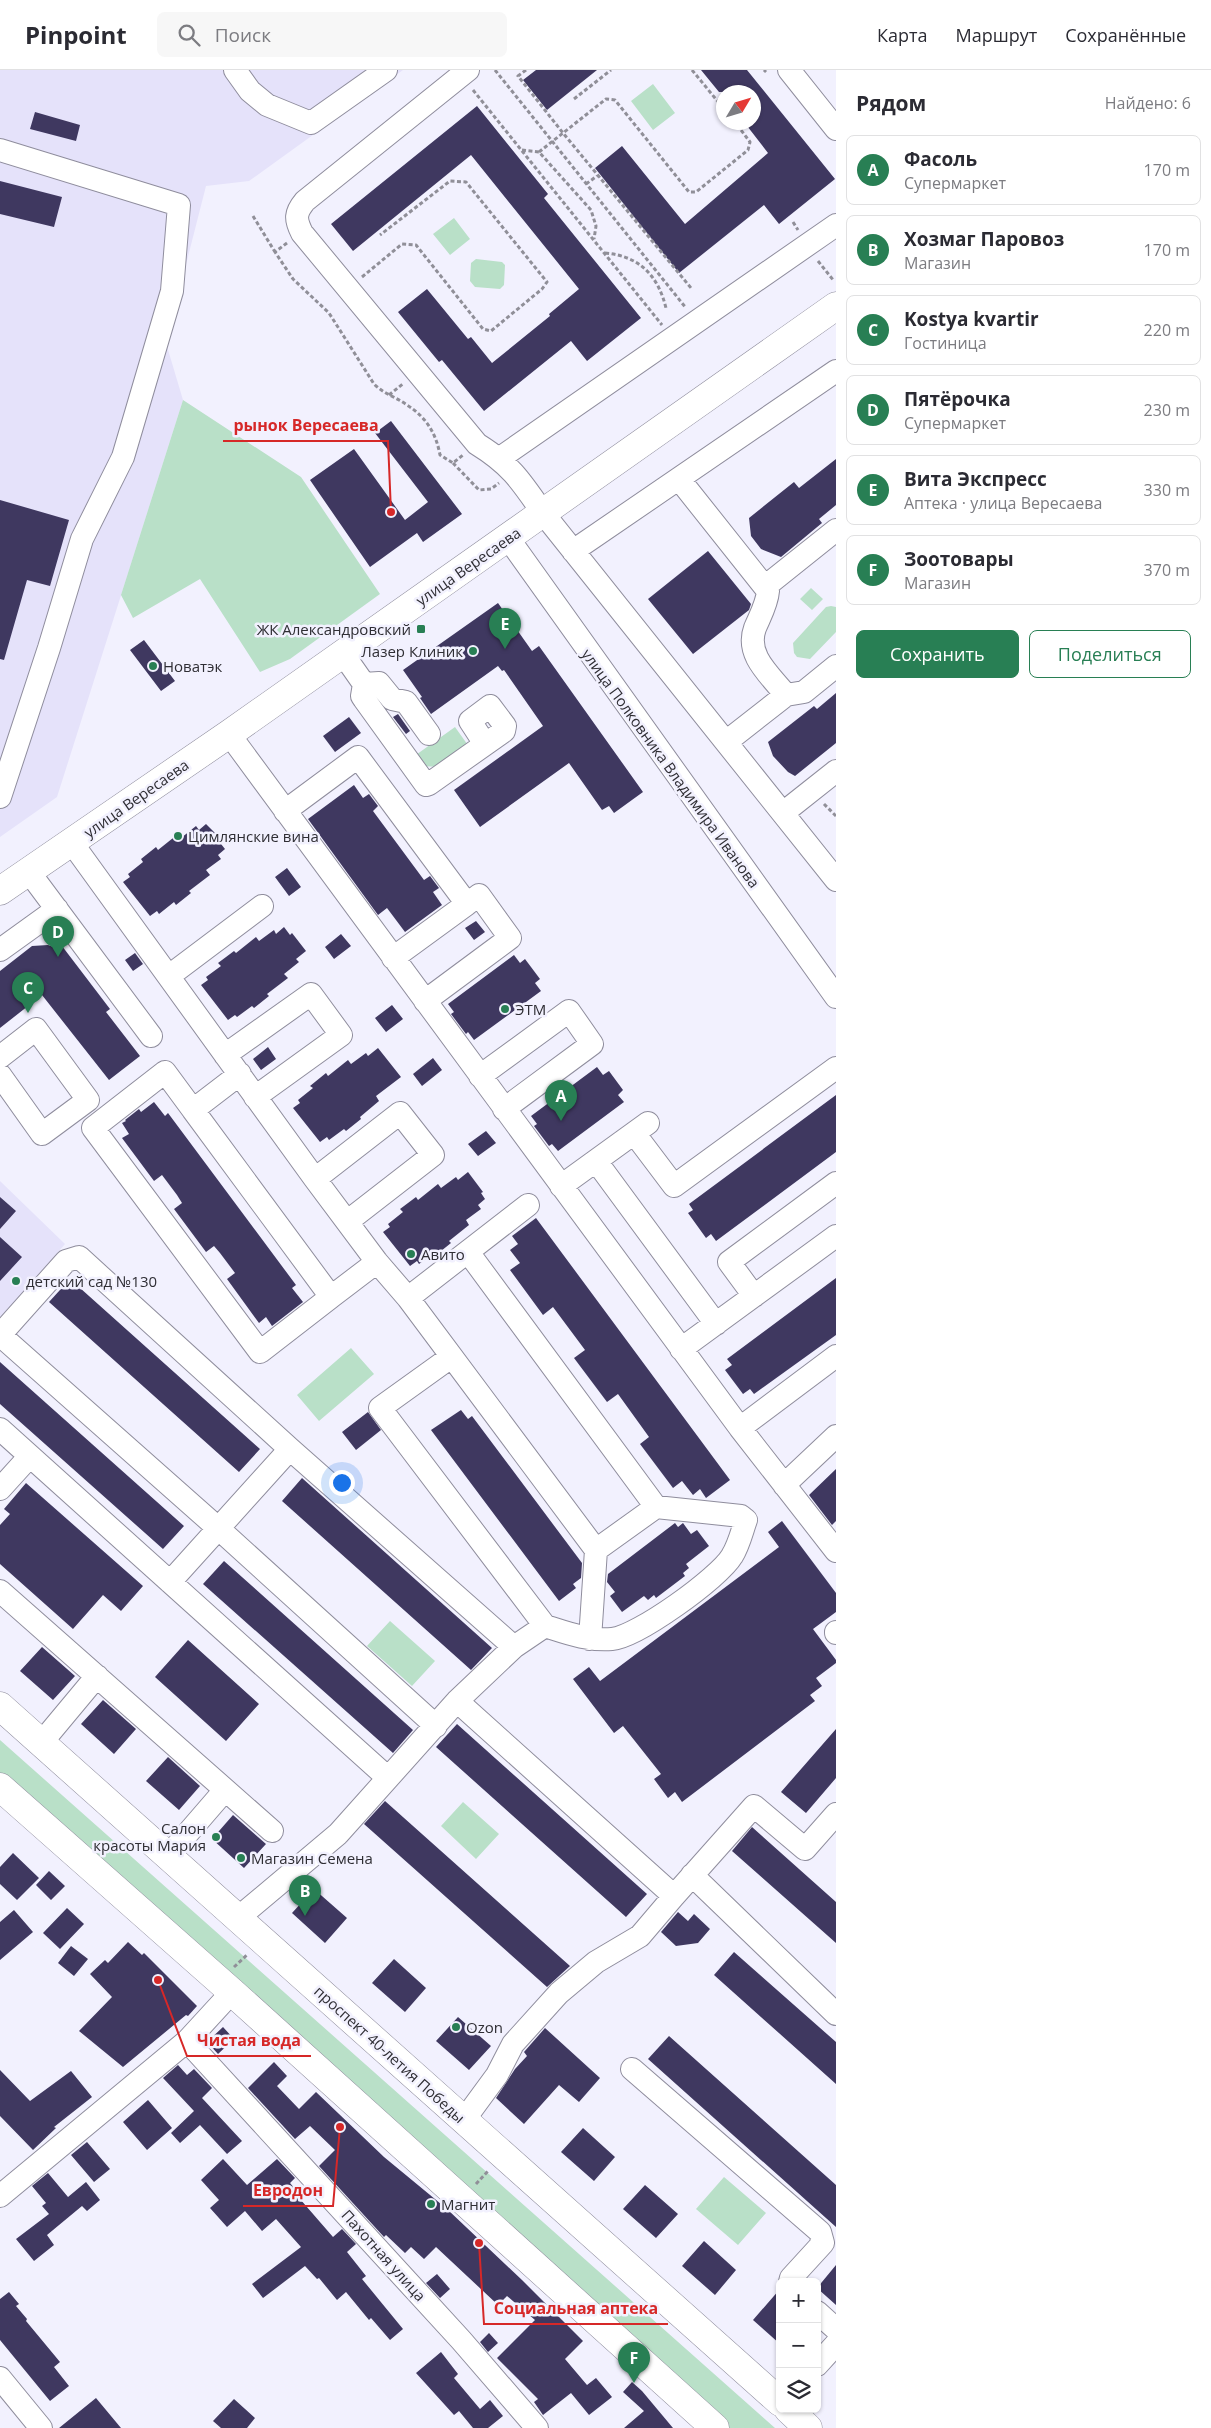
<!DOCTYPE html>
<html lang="ru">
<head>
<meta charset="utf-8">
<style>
	:root { --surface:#fff; --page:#f7f7f7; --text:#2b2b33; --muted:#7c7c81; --line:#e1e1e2; --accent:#287f54 }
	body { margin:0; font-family:"Open Sans",sans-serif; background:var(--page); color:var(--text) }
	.controls { position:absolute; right:15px; bottom:15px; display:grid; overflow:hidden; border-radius:8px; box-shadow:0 1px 4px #0004 }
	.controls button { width:45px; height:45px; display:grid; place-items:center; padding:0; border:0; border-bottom:1px solid var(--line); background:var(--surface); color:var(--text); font:25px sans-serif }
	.compass { position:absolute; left:716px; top:15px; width:45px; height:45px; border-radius:50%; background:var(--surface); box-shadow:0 1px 4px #0004; rotate:52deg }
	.you { position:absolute; left:341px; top:1412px; width:18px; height:18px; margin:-12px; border:4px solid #fff; border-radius:50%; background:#1a73e8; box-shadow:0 0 0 8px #1a73e833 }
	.badge { display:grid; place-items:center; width:32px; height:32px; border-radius:50%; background:var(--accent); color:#fff; font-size:16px; font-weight:700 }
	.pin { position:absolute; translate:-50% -41px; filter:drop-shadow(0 1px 2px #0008) }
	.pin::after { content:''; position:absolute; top:26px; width:18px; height:15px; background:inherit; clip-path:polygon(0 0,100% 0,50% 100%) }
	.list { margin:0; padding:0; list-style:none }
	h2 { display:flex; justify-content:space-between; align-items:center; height:65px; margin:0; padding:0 20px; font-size:21px }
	h2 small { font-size:16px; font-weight:400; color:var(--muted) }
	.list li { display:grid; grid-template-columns:32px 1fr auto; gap:15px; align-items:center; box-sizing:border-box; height:70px; margin:0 10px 10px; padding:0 10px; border:1px solid var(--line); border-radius:8px }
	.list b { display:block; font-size:19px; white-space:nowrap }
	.list p { margin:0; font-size:16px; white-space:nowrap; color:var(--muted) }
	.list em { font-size:16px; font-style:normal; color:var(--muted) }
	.actions { display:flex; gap:10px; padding:15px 20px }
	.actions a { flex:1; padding:11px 0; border:1px solid var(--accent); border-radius:8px; text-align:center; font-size:18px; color:var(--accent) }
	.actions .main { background:var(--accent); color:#fff }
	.icon { flex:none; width:28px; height:28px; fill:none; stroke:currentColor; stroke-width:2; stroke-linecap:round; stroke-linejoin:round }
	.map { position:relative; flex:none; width:836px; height:2358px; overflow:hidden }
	header { display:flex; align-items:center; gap:30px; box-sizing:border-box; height:70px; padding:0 25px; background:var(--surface); border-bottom:1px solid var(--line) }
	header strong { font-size:24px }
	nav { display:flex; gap:28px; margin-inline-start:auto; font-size:18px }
	.search { width:350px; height:45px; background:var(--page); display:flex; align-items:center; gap:12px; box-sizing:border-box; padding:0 18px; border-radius:8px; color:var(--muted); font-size:19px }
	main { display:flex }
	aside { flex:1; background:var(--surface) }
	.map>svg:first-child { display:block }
</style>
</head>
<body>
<header>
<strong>Pinpoint</strong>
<div class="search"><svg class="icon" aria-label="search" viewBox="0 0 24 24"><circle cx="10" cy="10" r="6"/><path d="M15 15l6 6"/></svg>Поиск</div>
<nav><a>Карта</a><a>Маршрут</a><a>Сохранённые</a></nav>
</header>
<main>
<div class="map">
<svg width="836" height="2358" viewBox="0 0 836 2358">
	<rect width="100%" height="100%" fill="#f2f1fe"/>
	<path fill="#e5e2fa" d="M0,0H403L249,111L206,116L166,273L183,330L57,727L0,767Z
		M0,1111L65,1174L0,1248Z"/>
	<path fill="#b9e0c8" d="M653,14L675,43L653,60L631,31Z
		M454,148L470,169L450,185L433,164Z
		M476,189L502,192L505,195L504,215L500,219L475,217L470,211L471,193Z
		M183,330L301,407L380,524L290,589L260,602L200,509L133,548L121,525Z
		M811,518L823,529L812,540L800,529Z
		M831,536L836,537V562L810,589L797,587L794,583L793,573L826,537Z
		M455,657L470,678L443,697L419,696L413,687Z
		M351,1278L374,1304L319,1351L297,1325Z
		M390,1551L435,1591L412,1616L367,1576Z
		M0,1670L775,2358H719L0,1711Z
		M463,1732L499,1764L476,1789L441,1756Z
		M724,2107L766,2143L738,2175L696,2139Z"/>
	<path fill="#3f3860" d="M536,0H597L547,40L523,10Z
		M701,0H747L835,109L779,154L764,135L679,203L595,98L622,76L685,154L768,83L744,52H754V22H719Z
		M477,36L548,124L544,128L641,248L587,291L571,271L484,341L442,290L439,292L398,242L427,219L468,269L471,267L492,293L550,246L549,244L579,219L471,85L353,181L331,154Z
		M35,42L80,55L76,71L30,59Z
		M0,111L62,127L54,157L0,144Z
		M391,351L462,444L423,472L417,463L370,497L310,410L354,379L405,450L428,432L375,363Z
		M836,389V435L819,449L822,453L781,487L761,479L751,466L749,448L794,412L799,418Z
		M0,430L69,450L50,516L27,510L4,590L0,589Z
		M708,481L751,534L749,540L693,584L648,529Z
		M498,533L532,581L539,576L643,722L614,743L609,736L602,740L569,693L480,757L454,720L543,656L504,600L502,601L498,596L431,644L420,628L422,627L403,600Z
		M144,570L175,611L161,621L130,580Z
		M836,623V673L795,706L788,702L773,686L768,672L814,636L817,639Z
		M398,644L410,661L406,664L393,647Z
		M349,647L361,663L335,682L323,666Z
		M354,715L363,728L369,724L378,736L373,741L424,810L430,806L439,818L433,822L442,835L405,862L387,838L378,845L308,749Z
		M206,754L224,772L221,774L225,779L218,785L221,789L206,800L210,805L189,821L191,823L176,835L174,832L159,844L157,841L150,846L123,812L130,807L128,804L143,792L141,789L156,777L158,780L178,764L181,768L196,756L199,760Z
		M287,798L301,817L289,826L275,807Z
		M476,851L485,862L474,870L465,858Z
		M284,857L290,865L292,863L306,881L296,889L299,892L284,904L288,908L267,924L269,926L254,938L252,936L237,947L235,945L228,950L201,915L208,910L206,907L221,896L218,893L234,881L236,883L256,867L259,871L274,860L276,864Z
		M341,864L351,876L334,889L325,877Z
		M48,875L59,879L62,876L110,939L106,942L140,986L109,1010L42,925L0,958V901L32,876Z
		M135,883L143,894L133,901L125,890Z
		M514,885L520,893L525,889L540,909L535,913L541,921L474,970L468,962L466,964L451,944L454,942L448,934Z
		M392,935L403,949L386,962L375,948Z
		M268,977L276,989L261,1000L253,989Z
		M378,978L401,1007L376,1026L379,1031L360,1047L361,1049L346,1061L344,1059L329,1070L327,1067L320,1072L293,1038L300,1033L298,1030L313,1018L310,1016L326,1003L328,1006L348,990L351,994L366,983L368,986Z
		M433,988L442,1000L422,1016L413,1004Z
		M597,997L603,1005L609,1001L623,1020L618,1025L624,1032L558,1081L552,1074L549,1076L534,1056L537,1054L531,1046Z
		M836,1025V1082L716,1171L711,1164L706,1168L688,1143L693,1140L689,1134Z
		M154,1032L165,1046L168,1043L296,1215L292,1218L303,1232L272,1256L266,1247L259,1253L227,1209L235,1203L220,1183L214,1176L206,1182L174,1139L182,1133L177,1125L162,1105L154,1111L122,1068L129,1064L122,1053L126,1051L125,1050L139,1039L141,1042Z
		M486,1061L496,1073L478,1086L468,1074Z
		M468,1102L483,1122L481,1123L485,1129L478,1135L481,1139L466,1150L469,1155L449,1171L451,1173L436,1185L434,1183L419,1194L417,1191L410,1196L383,1162L390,1157L388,1154L403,1142L400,1139L416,1127L418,1130L438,1114L441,1118L456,1107L458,1110Z
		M0,1127L16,1141L0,1159Z
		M536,1148L730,1410L706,1428L700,1419L693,1425L682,1411L673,1418L640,1374L649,1367L618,1324L607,1332L574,1288L585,1280L553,1237L543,1245L510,1200L520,1193L510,1180L518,1174L512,1166Z
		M0,1167L22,1187L0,1211Z
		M836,1208V1265L754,1324L750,1319L743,1324L725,1300L732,1295L727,1289Z
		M70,1209L260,1379L239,1402L49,1232Z
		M0,1292L184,1456L163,1479L0,1334Z
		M461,1340L468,1349L472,1346L582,1493L581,1508L573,1514L576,1518L559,1531L431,1360Z
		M368,1342L381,1360L356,1380L342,1362Z
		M836,1399V1451L832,1455L809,1425Z
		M302,1408L492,1578L471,1600L282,1431Z
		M26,1413L143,1516L121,1541L103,1525L73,1559L0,1494V1455L10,1444L4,1439Z
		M782,1451L836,1523V1542L813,1559L836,1590V1593L816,1608L822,1616L810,1625L815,1631L682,1732L675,1722L668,1728L654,1709L661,1704L623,1656L614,1663L573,1609L589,1597L600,1611L779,1477L768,1462Z
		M675,1453L678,1457L683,1453L691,1464L697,1460L709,1476L686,1494L689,1498L683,1503L685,1506L656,1528L654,1525L648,1530L644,1526L622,1542L610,1526L615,1522L607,1512L608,1504Z
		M224,1491L413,1660L393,1683L203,1514Z
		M188,1570L259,1634L226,1671L155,1607Z
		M42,1577L75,1606L53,1630L20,1601Z
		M103,1630L136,1659L114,1684L81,1654Z
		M457,1654L647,1824L626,1847L436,1677Z
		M836,1659V1708L806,1743L781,1722Z
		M168,1687L200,1716L179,1740L146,1711Z
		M385,1731L570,1896L547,1917L364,1754Z
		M233,1745L266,1774L244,1798L212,1769Z
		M752,1757L836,1832V1873L732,1781Z
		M13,1783L39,1808L17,1830L0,1814V1797Z
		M49,1801L65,1816L51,1830L36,1815Z
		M314,1819L347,1848L325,1873L292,1843Z
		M67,1838L84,1854L60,1879L43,1863Z
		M14,1840L33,1862L0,1890V1852Z
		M678,1842L688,1851L694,1844L710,1859L698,1873L676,1876L661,1862Z
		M128,1872L142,1885L144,1883L197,1936L188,1946L186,1945L123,1997L79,1961L112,1927L90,1904L105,1890L108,1893Z
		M71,1876L88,1889L74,1906L58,1893Z
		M734,1882L836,1972V2014L714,1905Z
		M394,1889L426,1918L405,1942L372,1913Z
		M458,1947L491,1976L469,2000L436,1971Z
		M223,1957L234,1969L218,1984L207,1972Z
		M545,1958L600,2008L579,2032L559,2015L524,2054L496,2028L515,1999L527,1986L524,1982Z
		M669,1966L836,2115V2157L648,1989Z
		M274,1992L287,2006L277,2016L299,2039L316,2022L384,2087L447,2139L522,2210L583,2271L565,2289L587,2315L596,2308L612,2327L589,2345L571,2323L543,2345L534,2332L538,2329L497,2288L535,2250L507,2226L498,2235L436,2177L424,2189L411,2177L405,2183L386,2165L384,2167L319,2096L335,2080L310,2056L295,2069L248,2018Z
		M178,1995L187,2005L194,1999L212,2018L202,2028L242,2071L227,2084L200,2055L180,2073L171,2063L194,2041L163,2008Z
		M0,2000L30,2031L71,2001L92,2027L54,2057L56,2058L33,2080L0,2046Z
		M148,2030L172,2058L147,2080L123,2052Z
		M583,2058L615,2087L594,2111L561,2082Z
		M87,2072L110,2099L94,2112L71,2085Z
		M223,2089L247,2115L277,2089L295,2108L290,2113L302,2127L300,2129L333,2167L342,2159L356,2174L347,2182L366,2206L362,2209L403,2259L390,2270L371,2248L369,2250L346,2222L337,2230L319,2208L317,2209L305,2196L263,2228L252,2214L301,2177L276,2149L262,2161L245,2141L227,2157L210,2138L219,2130L201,2110Z
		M48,2103L68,2127L86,2112L100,2130L87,2141L82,2136L47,2165L54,2175L34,2191L16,2169L49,2144L42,2136L46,2133L32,2116Z
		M645,2115L678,2144L656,2168L623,2139Z
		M704,2171L736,2200L715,2225L682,2196Z
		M836,2195V2235L817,2218Z
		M437,2204L450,2219L440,2228L426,2213Z
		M780,2219V2274L753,2250Z
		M9,2222L19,2234L16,2236L27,2249L26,2251L60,2292L54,2297L69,2316L50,2331L0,2270V2229Z
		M489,2263L498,2273L488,2282L480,2272Z
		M441,2282L458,2304L454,2308L480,2339L490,2330L503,2346L488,2358H473L459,2341L454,2345L416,2303Z
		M632,2312L642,2321L673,2358H624L644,2341L623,2322Z
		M96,2328L121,2358H59Z
		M234,2329L255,2348L247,2358H221L213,2351Z"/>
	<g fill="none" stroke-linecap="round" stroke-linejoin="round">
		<g stroke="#8f8d9d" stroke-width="24">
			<path id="minor" d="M235,0L250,21L267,35L311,53L386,0
				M468,0L305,131C295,143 295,149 302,163L477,374C511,395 521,411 543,443L836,810
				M789,0L836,59
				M0,80L179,135L172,221L123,387L82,469L49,578L0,727
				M500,388L836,155
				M679,409L768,521C767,534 760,546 755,558C745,585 770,605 786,625L726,672
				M508,468L836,927
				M573,481L836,301
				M766,516L836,460
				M343,584L364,614L379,613L392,629L406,632L429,664
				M364,614L362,626L364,629L426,715L429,714L504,661L505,656L490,636L470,651L485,674
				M786,625L804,622L836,596
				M229,664L740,1358L836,1481
				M285,741L358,687L467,834L393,888
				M783,743L836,701
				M72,773L315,1109L377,1192L408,1228
				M29,802L151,966
				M0,880L57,839
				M169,906L262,836
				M425,931L510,868L479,825L467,834
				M225,985L311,924L341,965L255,1027
				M0,987L36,959L88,1030L42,1064L0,1005
				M240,1004L193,1040L331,1227L377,1192
				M480,1006L569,941L592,974L504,1039
				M193,1040L165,1002L93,1058L260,1282L331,1227
				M634,1063L674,1116L836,998
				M596,1091L716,1254
				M315,1109L400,1043L433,1085L348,1151
				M561,1116L648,1053
				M528,1135L408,1228L596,1480L590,1569
				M468,1182L656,1437
				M754,1226L729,1192L836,1113
				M0,1265L66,1191L79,1187L290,1379L514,1577
				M0,1265L219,1459L436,1656
				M681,1279L836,1166
				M740,1358L836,1286
				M0,1359L388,1708
				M784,1415L836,1366
				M0,1419L30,1386
				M170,1512L290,1379
				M0,1521L272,1761
				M545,1556C567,1563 588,1571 612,1569C637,1567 719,1508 732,1486C739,1475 742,1461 746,1450L741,1446L656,1437L596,1480
				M836,1562V1563
				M457,1631L674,1826L754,1736L805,1779L836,1744
				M42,1672L97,1606
				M168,1786L225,1720
				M692,1805L836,1944
				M238,1848L338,1764L457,1631L514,1577L545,1556L380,1338L451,1287
				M187,1971L461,2270L537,2358
				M632,1999L820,2162L823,2173L791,2208L790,2212
				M464,2050L497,2005L513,1974L559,1923L596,1892L640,1866L674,1826
				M0,2126L187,1971L232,1922
				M817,2242L836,2259
				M817,2295L836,2274
				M0,2308L41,2358"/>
		</g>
		<g stroke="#8f8d9d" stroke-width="29">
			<path id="major" d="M0,821L229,664L836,236
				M0,1636L780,2332
				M0,1717L232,1922L715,2358
				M788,2339L808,2358"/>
		</g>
		<path stroke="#908f98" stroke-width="3" stroke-dasharray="4 2.5" stroke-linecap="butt" d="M495,0L686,238
			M526,0L518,6L563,63L606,29L615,30L689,122H696L748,80L750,72L735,52
			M692,0L724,39
			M764,2L766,0
			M473,20L662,255
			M574,29L611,0
			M522,80L539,82L591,140L596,156L594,169
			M539,82L563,63L691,218
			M586,114L597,106
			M253,146L275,182
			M793,152L798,160
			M287,173L275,182L293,209L329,243L374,314C384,324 396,327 407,335C426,347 436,363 440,385L453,393L463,385
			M605,183C639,186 658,205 666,238
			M818,191L834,211
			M362,207L402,174L416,175L483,259L491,261L542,219L547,212L466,112L450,111L380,165
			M389,325L404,313
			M453,393L479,420L491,419L499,413
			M824,734L836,746
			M234,1897L248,1884
			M476,2114L489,2100"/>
		<use href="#minor" stroke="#fff" stroke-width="22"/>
		<use href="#major" stroke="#fff" stroke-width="28"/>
	</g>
	<g fill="#287f54" stroke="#f2f1fe" stroke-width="2">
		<rect x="416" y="554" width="10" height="10" rx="2.5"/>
		<circle cx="473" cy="581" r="5"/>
		<circle cx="153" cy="596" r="5"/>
		<circle cx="178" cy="766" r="5"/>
		<circle cx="505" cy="939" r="5"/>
		<circle cx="411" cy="1184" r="5"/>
		<circle cx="16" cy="1211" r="5"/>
		<circle cx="216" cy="1767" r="5"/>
		<circle cx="241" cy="1788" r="5"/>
		<circle cx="456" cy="1957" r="5"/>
		<circle cx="431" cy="2134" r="5"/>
	</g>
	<g text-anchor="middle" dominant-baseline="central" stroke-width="5" stroke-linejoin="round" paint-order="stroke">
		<g font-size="15" fill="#2f2e34" stroke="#f2f1fe">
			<text transform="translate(468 496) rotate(-35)">улица Вересаева</text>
			<text transform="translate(671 698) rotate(54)">улица Полковника Владимира Иванова</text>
			<text transform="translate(136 728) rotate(-35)">улица Вересаева</text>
			<text transform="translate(390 1984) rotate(42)">проспект 40-летия Победы</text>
			<text transform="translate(384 2185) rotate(48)">Пахотная улица</text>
		</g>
		<g font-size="15" fill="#2f2e34" stroke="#f2f1fe" text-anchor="start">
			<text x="411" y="559" text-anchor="end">ЖК Александровский</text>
			<text x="463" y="581" text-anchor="end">Лазер Клиник</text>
			<text x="163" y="596">Новатэк</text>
			<text x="188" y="766">Цимлянские вина</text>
			<text x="515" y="939">ЭТМ</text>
			<text x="421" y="1184">Авито</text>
			<text x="26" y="1211">детский сад №130</text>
			<text x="206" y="1758" text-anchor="end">Салон<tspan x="206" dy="17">красоты Мария</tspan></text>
			<text x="251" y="1788">Магазин Семена</text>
			<text x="466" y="1957">Ozon</text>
			<text x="441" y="2134">Магнит</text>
		</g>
	</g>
	<path fill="none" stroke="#d62828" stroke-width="2" d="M391 442L388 371H223M158 1910L187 1986H311M340 2057L333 2136H243M479 2173L484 2254H668"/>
	<g fill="#d62828" stroke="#f2f1fe" stroke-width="2">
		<circle cx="391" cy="442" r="5"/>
		<circle cx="158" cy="1910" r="5"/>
		<circle cx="340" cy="2057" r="5"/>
		<circle cx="479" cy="2173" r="5"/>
	</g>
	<g font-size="16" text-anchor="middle" font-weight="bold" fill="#d62828" stroke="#f2f1fe" stroke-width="5" stroke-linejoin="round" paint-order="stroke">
		<text x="306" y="361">рынок Вересаева</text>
		<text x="249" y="1976">Чистая вода</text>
		<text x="288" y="2126">Евродон</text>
		<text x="576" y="2244">Социальная аптека</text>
	</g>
</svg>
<div class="controls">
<button>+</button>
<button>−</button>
<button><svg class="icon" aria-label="layers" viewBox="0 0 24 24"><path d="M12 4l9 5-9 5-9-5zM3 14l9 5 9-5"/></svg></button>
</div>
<svg class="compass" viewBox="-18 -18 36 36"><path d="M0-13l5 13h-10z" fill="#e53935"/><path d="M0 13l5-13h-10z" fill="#7c7c81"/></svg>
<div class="you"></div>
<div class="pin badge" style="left:561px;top:1051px">A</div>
<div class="pin badge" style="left:305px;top:1846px">B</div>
<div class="pin badge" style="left:28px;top:943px">C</div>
<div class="pin badge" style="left:58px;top:887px">D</div>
<div class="pin badge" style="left:505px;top:579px">E</div>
<div class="pin badge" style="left:634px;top:2313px">F</div>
</div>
<aside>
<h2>Рядом<small>Найдено: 6</small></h2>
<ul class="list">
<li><span class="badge">A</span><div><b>Фасоль</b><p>Супермаркет</p></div><em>170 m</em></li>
<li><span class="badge">B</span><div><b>Хозмаг Паровоз</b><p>Магазин</p></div><em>170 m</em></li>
<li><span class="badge">C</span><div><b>Kostya kvartir</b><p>Гостиница</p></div><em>220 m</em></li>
<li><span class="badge">D</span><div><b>Пятёрочка</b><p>Супермаркет</p></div><em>230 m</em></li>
<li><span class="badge">E</span><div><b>Вита Экспресс</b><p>Аптека · улица Вересаева</p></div><em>330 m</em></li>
<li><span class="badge">F</span><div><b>Зоотовары</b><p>Магазин</p></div><em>370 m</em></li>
</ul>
<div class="actions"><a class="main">Сохранить</a><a>Поделиться</a></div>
</aside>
</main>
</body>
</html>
